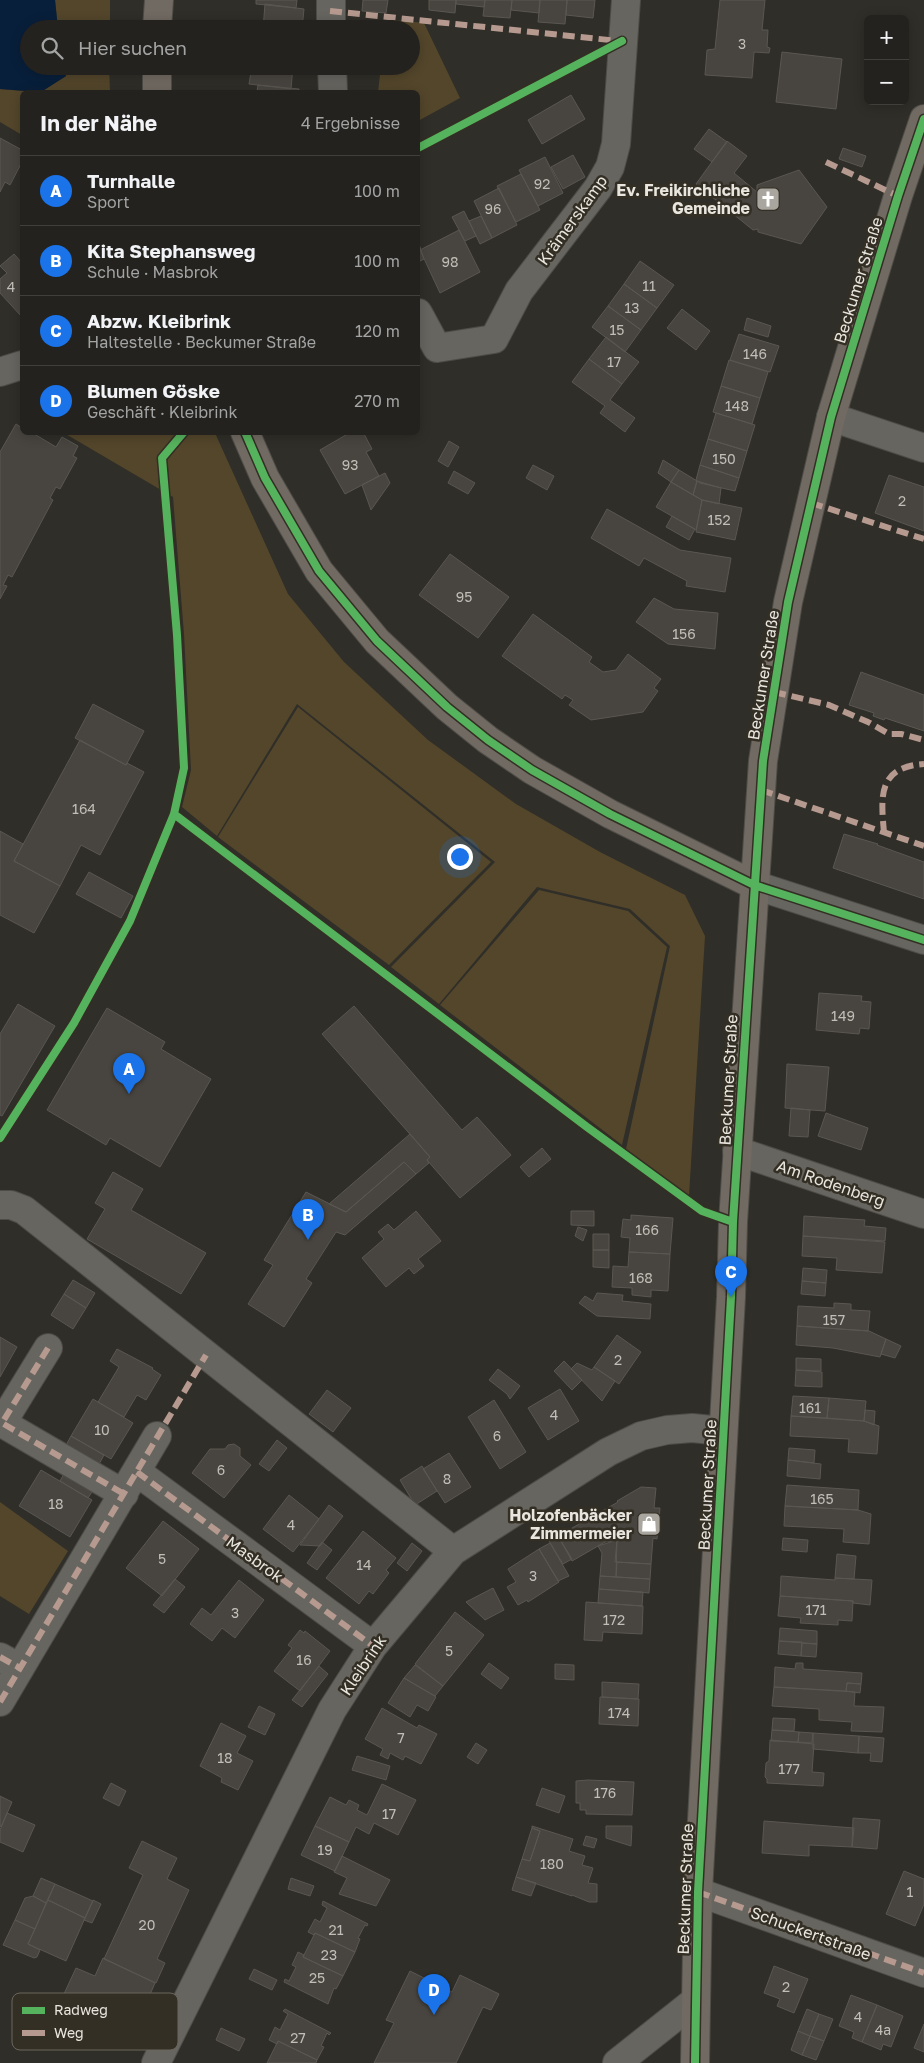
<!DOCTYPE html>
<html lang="de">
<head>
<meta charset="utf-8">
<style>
	:root { --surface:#24221e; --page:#302f2b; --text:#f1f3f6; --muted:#a3a4a4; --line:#413f3c; --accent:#1a73e8 }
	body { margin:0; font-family:"Golos Text",sans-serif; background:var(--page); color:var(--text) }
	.controls { position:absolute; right:15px; top:15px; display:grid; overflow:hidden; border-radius:8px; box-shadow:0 2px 12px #0003 }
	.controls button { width:45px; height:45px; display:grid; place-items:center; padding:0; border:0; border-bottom:1px solid var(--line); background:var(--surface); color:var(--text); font:25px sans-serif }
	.you { position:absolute; left:459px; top:856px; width:18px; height:18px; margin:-12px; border:4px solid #fff; border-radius:50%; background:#1a73e8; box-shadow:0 0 0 8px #1a73e833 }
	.badge { display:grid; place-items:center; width:32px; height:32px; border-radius:50%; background:var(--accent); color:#fff; font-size:16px; font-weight:700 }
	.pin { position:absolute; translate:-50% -41px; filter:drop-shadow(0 1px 2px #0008) }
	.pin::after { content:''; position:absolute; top:26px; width:18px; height:15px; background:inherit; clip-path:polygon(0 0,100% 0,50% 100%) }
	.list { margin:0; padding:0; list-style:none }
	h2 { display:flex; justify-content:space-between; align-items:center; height:65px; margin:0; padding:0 20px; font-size:21px }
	h2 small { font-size:16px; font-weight:400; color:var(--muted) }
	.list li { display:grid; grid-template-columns:32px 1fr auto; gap:15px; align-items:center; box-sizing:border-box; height:70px; padding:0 20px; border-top:1px solid var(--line) }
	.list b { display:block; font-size:19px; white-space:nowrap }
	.list p { margin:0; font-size:16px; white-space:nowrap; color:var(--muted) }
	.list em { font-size:16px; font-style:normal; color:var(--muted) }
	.icon { flex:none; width:28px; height:28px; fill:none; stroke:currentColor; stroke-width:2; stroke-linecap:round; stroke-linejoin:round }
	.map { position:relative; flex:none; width:924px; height:2063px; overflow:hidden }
	.search { position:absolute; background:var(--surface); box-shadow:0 2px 12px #0003; left:20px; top:20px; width:400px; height:55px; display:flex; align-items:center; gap:12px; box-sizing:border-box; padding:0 18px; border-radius:28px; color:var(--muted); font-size:19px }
	.panel { position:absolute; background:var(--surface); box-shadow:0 2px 12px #0003; left:20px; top:90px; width:400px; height:345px; border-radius:8px }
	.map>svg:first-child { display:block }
</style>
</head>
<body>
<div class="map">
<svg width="924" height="2063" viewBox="0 0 924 2063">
	<rect width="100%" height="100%" fill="#302e28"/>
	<path fill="#53462b" d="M55,0H110V29H58Z
		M386,19L424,23L460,98L418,121V92H378L381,66H411V29H385Z
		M65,66H109L110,92H41L66,76Z
		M0,89L35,92H22V135L0,122Z
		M64,433H215L288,594L344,662L428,740L516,804L600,852L685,895L705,936L689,1196L626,1149L670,946L630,909L537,887L439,1004L391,967L495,862L297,704L217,836L182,807L191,770L184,634L173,497Z
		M298,707L491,862L389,965L218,837Z
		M539,890L628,911L667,947L622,1145L440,1005Z
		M0,1502L68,1551L29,1614L0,1596Z"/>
	<path fill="#081f3b" d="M0,0H55L58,29H29V66H65L66,76L41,92L0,89Z"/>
	<path fill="#484540" stroke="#5a5651" d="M256,0H297L296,8L256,4Z
		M363,0H388L386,13L362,11Z
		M429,0H456L455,13L429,10Z
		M456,0H485L484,7L456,4Z
		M485,0H512L510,18L483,16Z
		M512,0H540L539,13L511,10Z
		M540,0H567L565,24L538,22Z
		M567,0H595L593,18L566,15Z
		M720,0H765L762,30H768L767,47L770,48L769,53L754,52L752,78L705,75L707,50L715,49Z
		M265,4L304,9L302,29H263Z
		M782,52L842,59L836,109L776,102Z
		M252,66H293L291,89L249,84Z
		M258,85L299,89V92H257Z
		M571,95L585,119L542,144L528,120Z
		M709,129L727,142L712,162L694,149Z
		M0,138L22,150V162L10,185L5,182L0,192Z
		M727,141L747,156L734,173L757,192V185L799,170L827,207L801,244L758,232V229L753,230L696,184Z
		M843,148L866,156L862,167L839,159Z
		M573,155L585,177L563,189L551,167Z
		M545,157L563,193L538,206L519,170Z
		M521,174L540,210L516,222L497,186Z
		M499,188L517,225L492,238L474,201Z
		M464,211L476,236L465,241L452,217Z
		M481,216L492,238L480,244L469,221Z
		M459,230L480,272L440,293L420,250Z
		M418,241L424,259L418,262Z
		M14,254L22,263V317L0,293V279L7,273L0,266Z
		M640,261L674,285L657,308L624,284Z
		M624,284L657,308L641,330L608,306Z
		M608,306L641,330L625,352L592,327Z
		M682,309L710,331L696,350L667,328Z
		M747,318L771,326L768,337L744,330Z
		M739,334L779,346L770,372L730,360Z
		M606,337L639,362L622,384L589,359Z
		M589,359L622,384L610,400L635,418L625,432L600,413L605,406L572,382Z
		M729,360L768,372L760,398L721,386Z
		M721,386L760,398L752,424L713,412Z
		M716,413L755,425L747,451L708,439Z
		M16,424L22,428V432H31L56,447L62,437L78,446L73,456L77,458L60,489L56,487L50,498L53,500L12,577L8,575L3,585L7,586L0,599V452Z
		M351,432H363L372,449L366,452L379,476L345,494L320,450Z
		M708,439L747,451L739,478L700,465Z
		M449,441L459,447L448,467L438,461Z
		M663,460L679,470L671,482L658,473Z
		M533,465L554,476L547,490L526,478Z
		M700,465L739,478L735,491L700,483L696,480Z
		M679,470L697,481L693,495L671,482Z
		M454,471L475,483L468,494L448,483Z
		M385,473L390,483L371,510L362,485Z
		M889,475L924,487V531L875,513Z
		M697,481L721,488L719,504L702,500L693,495Z
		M671,482L702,500L696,530L656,507Z
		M702,500L742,508L735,540L696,532Z
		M607,509L680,550L731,558L725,592L686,586L687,581L644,558L639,566L591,538Z
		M672,516L695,529L689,540L666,527Z
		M450,554L509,597L478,638L419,595Z
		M654,598L674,609L718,613L715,649L668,644L636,622Z
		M533,614L592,657L589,662L603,672L616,670L628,654L661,679L654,688L658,691L643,712L591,720L569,705L573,700L565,695L562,699L502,656Z
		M861,672L924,695V731L885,718L884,720L873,716L874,713L849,705Z
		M93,704L144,731L126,765L75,738Z
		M80,740L126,765L127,763L144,772L100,855L81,845L60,886L14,861Z
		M0,831L23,844L14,861L60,886L34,933L0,915Z
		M844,834L878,844L877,845L924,862V899L833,868Z
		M89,872L133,896L121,918L76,894Z
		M819,993L862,996L861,1001L871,1002L869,1029L860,1028L859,1034L816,1030Z
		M18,1004L55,1026L2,1116L0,1115V1034Z
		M354,1006L462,1130L477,1117L511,1155L460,1198L427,1160L430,1157L322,1034Z
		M107,1008L165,1042L161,1049L211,1079L160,1167L110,1138L106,1145L47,1110Z
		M787,1064L829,1067L825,1111L785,1108Z
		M791,1108L810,1110L808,1137L789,1136Z
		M826,1113L868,1128L861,1150L818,1136Z
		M410,1134L430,1157L427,1160L429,1163L416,1174L404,1162L346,1212L329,1204Z
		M542,1148L551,1159L529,1177L520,1167Z
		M404,1162L416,1174L345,1235L336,1232L306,1279L312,1283L284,1327L248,1304L273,1265L264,1260L306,1192L346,1212Z
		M113,1172L143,1189L131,1210L206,1253L181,1294L87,1239L105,1209L95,1203Z
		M416,1211L441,1241L418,1259L424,1266L414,1274L409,1268L386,1287L362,1258L384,1239L378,1232L388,1224L394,1230Z
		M571,1211H594V1226L571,1225Z
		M631,1215L673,1218L670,1254L629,1252L630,1238L621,1237L623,1219L631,1220Z
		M804,1216L865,1220L864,1226L886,1228L885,1241L803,1236Z
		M578,1227L587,1230L583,1241L575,1236Z
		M593,1234H609V1250H593Z
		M803,1236L885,1242L882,1273L836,1270L837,1258L802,1256Z
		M593,1250H609V1268L593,1267Z
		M629,1252L670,1254L668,1291L651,1290V1297L632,1295V1288L612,1287L613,1266L628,1267Z
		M803,1268L827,1270L826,1283L802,1281Z
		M73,1280L95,1293L86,1308L64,1294Z
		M802,1281L826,1283L825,1296L801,1294Z
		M597,1293L623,1295L622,1301L651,1304L650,1319L597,1316L579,1303L585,1296L593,1301Z
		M64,1294L86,1308L73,1329L51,1315Z
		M834,1303L851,1304V1310L870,1311L868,1331L797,1326L798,1306L834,1308Z
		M797,1326L869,1331L886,1339L880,1357L833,1348L796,1345Z
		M617,1335L641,1352L619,1384L594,1367Z
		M0,1337L17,1347L0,1377Z
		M886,1339L901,1346L895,1358L881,1354Z
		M117,1349L153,1368L152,1369L161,1375L146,1400L137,1395L124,1417L98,1402L119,1367L110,1361Z
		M796,1358L821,1359V1371L796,1370Z
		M564,1361L582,1380L572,1390L554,1371Z
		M577,1363L592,1370L594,1367L615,1381L602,1401L571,1369Z
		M498,1369L520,1386L510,1399L507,1394L489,1380Z
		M796,1370L822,1372V1387L795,1386Z
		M560,1389L579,1421L548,1440L528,1408Z
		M327,1390L351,1408L333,1432L309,1414Z
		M793,1396L829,1398L827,1418L791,1416Z
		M829,1398L866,1401L864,1421L827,1418Z
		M93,1399L133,1423L111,1459L71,1436Z
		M494,1400L526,1452L500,1469L468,1417Z
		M865,1410L875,1411L874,1425L864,1421Z
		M791,1416L864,1421L879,1426L877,1454L848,1452L849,1439L790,1436Z
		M71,1436L104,1455L98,1466L65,1447Z
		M277,1440L287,1448L269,1471L259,1464Z
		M234,1444L240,1448V1456L251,1465L224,1498L192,1473L210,1449H225L228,1445Z
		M789,1448L815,1450L814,1463L788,1460Z
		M449,1453L471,1487L445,1503L423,1469Z
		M788,1460L821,1464L820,1479L787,1476Z
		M422,1466L437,1491L415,1505L400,1480Z
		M41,1470L92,1500L70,1537L19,1506Z
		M66,1470L95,1487L88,1498L60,1481Z
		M787,1485L859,1490L858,1510L785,1506Z
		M641,1487L656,1488L654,1508H660L657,1539L653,1538L651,1564L615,1562L617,1540L605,1542L572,1561L558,1536L618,1502L617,1501Z
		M289,1495L319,1519L293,1552L263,1529Z
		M329,1505L343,1516L320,1546L300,1545Z
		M785,1506L858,1510L871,1514L869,1544L843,1542L844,1529L784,1526Z
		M163,1521L199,1549L162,1596L126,1568Z
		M363,1531L396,1558L386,1570L389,1573L373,1594L369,1591L359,1604L326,1578Z
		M558,1536L572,1559L563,1564L549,1541Z
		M783,1538L808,1540L807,1552L782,1550Z
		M617,1540L616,1577L600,1576L602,1553L598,1546Z
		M322,1542L332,1550L317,1570L307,1563Z
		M412,1543L422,1551L407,1571L397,1563Z
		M550,1543L569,1576L558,1581L539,1549Z
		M539,1549L559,1582L528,1602L527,1600L518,1605L507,1587L516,1582L508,1569Z
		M837,1554L856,1556L854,1579L835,1578Z
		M617,1562L651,1564L650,1579L616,1577Z
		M600,1576L650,1579L649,1593L599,1589Z
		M781,1576L835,1580V1578L872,1580L870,1605L853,1603V1601L780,1596Z
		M175,1579L185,1587L164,1613L153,1605Z
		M239,1580L264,1600L235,1638L222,1628L212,1641L190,1624L202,1608L211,1615Z
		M493,1588L504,1610L485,1620L466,1602Z
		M599,1589L643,1592L642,1606L598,1603Z
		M780,1596L853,1601L852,1621L838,1620V1625L800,1623L801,1618L778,1616Z
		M586,1602L643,1606L642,1634L603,1632L602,1641L584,1640Z
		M455,1612L484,1635L443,1686L415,1664Z
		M780,1628L817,1631V1644L779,1641Z
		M300,1630L304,1633L305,1631L330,1651L300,1691L274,1671L292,1648L288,1645Z
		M779,1641L802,1642L801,1656L778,1654Z
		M802,1643L817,1644L816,1657L801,1656Z
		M489,1663L509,1678L501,1689L481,1674Z
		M796,1663H803V1669L862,1673L861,1684L847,1683L846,1691L774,1687L775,1667L795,1669Z
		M555,1664L574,1665V1680L555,1679Z
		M415,1665L443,1686L435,1696L404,1678Z
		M319,1666L328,1674L302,1707L292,1700Z
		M404,1678L436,1697L428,1711L417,1705L410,1717L388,1703Z
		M602,1682L639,1684L638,1699L602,1697Z
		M847,1683L861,1684L860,1693L846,1691Z
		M774,1687L855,1692L854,1706L884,1707L882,1732L851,1731L852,1722L819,1720V1709L772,1706Z
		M600,1697L639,1699L638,1726L599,1724Z
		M259,1706L275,1714L265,1735L248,1727Z
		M382,1708L417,1728L419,1725L437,1734L421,1764L405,1756L403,1760L390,1753L388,1759L380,1755L383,1749L365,1739Z
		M773,1718L795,1719L794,1731L772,1730Z
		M221,1723L246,1736L237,1753L253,1761L238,1790L221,1782L222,1778L200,1766Z
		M772,1730L799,1732L798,1742L771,1741Z
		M799,1732L813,1733L812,1743L798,1742Z
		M813,1733L859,1736L858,1753L813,1749Z
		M859,1736L884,1738L882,1762L870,1761L871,1753H858Z
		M770,1740L814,1744L812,1772L824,1773L823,1786L767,1783V1779L765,1777L766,1763L769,1761Z
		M476,1743L487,1750L478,1764L467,1757Z
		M357,1756L390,1766L386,1780L352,1770Z
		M588,1780L634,1782L632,1815L586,1814V1810H580V1803H576V1781Z
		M111,1783L126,1791L119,1806L103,1798Z
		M382,1784L416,1800L398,1835L374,1823L369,1834L356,1827L349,1842L315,1826L330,1797L346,1805L349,1800L359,1805L357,1810L367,1815Z
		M542,1788L565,1796L559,1813L536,1805Z
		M0,1796L12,1802L1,1827L0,1826Z
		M7,1813L35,1825L23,1852L0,1842V1830Z
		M853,1818L880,1820L877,1849L852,1847Z
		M764,1821L854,1828L852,1847L809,1845V1856L762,1853Z
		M315,1826L349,1842L335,1871L301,1855Z
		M532,1826L573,1839L569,1851L585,1856L582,1865L593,1868L588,1883L597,1884V1902H589L572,1895V1896L516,1877L522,1859L530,1861L540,1831L532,1828Z
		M606,1826H632L631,1846L606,1838Z
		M532,1828L540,1831L530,1861L522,1859Z
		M586,1836L597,1839L594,1848L583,1845Z
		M142,1841L177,1858L167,1879L189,1890L157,1959L165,1963L156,1983L104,1959L143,1875L129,1868Z
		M342,1856L390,1880L376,1906L339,1894L347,1878L334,1872Z
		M904,1871L924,1879V1904L915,1926L886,1914Z
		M516,1877L536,1883L531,1896L512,1890Z
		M41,1878L55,1884L46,1903L33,1896Z
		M291,1878L314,1886L310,1896L288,1889Z
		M55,1884L93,1901L85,1918L48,1900Z
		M33,1896L46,1903L35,1929L15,1920L25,1898Z
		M48,1900L85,1918L66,1961L28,1944Z
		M93,1900L101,1904L92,1923L84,1920Z
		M323,1901L368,1924L367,1926L365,1925L358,1938L360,1939L355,1952L315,1933L314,1935L308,1932L315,1919L320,1922L327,1908L322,1905Z
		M15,1920L35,1929L28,1944L40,1950L37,1957L34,1958L3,1945Z
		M315,1933L355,1952L343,1976L303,1957Z
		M298,1952L304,1955L303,1957L343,1976L336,1989L334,1988L328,2004L284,1982L285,1979L289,1981L296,1967L292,1965Z
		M103,1958L155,1983L138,2022L119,2014L117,2017L98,2009L100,2005L87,1999L84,2005L63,1996L76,1968L95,1976Z
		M774,1966L808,1979L794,2013L777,2006L780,1999L764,1993Z
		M254,1969L277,1980L272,1990L249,1979Z
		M410,1971L452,1992L460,1975L499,1994L491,2010L483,2007L456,2063H374L394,2023L386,2020Z
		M851,1995L877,2005L862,2042L852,2038L854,2032L839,2026Z
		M877,2005L903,2016L891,2047L883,2044L881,2050L862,2042Z
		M285,2009L331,2033L329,2035L327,2033L321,2046L324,2047L317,2060L278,2041L277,2044L269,2040L275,2027L280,2030L288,2014L283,2011Z
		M807,2009L819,2014L810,2036L798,2031Z
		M819,2014L833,2019L824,2041L810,2036Z
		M924,2024V2052L914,2048Z
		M221,2028L245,2039L239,2051L216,2040Z
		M798,2031L810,2036L802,2055L791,2050Z
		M810,2036L824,2041L816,2060L802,2055Z
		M278,2041L317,2060L316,2063H267Z"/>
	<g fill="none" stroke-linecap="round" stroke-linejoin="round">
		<g stroke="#4e4c47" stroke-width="30">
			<path id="minor" d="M331,29V0
				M332,66L333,92
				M418,313L437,348L494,339L519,291L598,188L610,167L616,144L626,0
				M0,372L22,365
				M831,417L924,448
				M754,885L924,940
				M737,1151L924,1214
				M0,1205H11L24,1210L453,1551
				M48,1348L2,1423L124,1494
				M137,1472L373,1646
				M0,1657L20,1668
				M0,1702L157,1436
				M698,1892L924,1973
				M156,2063L332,1710L373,1646L453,1551L608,1452L641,1436L667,1430L692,1428L723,1431
				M617,2063L695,2001"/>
		</g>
		<g stroke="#4e4c47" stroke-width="30">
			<path id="major" d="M157,29L159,0
				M157,66V92
				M245,432L265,478L319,571L377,641L447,707L488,740L532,770L610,814L754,885
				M695,2063L698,1892L731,1297L733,1222L763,761L788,602L831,417L898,196L924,119"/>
		</g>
		<use href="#minor" stroke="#676560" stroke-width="28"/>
		<use href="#major" stroke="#716a62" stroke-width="28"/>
		<path stroke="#b69a8f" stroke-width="6" stroke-dasharray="12 6" stroke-linecap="butt" d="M330,11L619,41
			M826,162L898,196
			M811,503L924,539
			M774,692L829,705L868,722L889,734H901L924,740
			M761,790L924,846
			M884,833C881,797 877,767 924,764
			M48,1348L2,1423L124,1494
			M137,1472L373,1646
			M0,1657L20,1668
			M0,1702L206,1355
			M698,1892L924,1973"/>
		<g stroke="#342f25" stroke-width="11">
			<path id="cycleway" d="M418,148L622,41
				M245,432L265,478L319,571L377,641L447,707L488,740L532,770L610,814L754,885L924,940
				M174,814L587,1127L702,1211L733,1222
				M0,1138L74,1023L130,921L174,814L184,768L177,635L162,458L184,432
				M695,2063L698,1892L731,1297L733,1222L763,761L788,602L831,417L898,196L924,119"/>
		</g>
		<use href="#cycleway" stroke="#56b35d" stroke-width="8"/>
	</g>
	<defs>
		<g id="church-square" transform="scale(1.25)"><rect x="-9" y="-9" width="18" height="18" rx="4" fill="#a8a69f" stroke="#342f25"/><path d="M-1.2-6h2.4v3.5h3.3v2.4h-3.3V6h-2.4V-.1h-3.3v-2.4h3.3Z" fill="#fff"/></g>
		<g id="shop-square" transform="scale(1.25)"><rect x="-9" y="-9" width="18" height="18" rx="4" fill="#a8a69f" stroke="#342f25"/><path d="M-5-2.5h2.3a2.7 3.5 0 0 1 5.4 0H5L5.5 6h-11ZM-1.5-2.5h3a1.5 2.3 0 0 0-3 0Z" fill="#fff"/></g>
	</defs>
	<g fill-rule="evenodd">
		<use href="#church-square" x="768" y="199"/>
		<use href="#shop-square" x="649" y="1524"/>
	</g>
	<g text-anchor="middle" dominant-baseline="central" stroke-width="5" stroke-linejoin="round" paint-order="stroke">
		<g font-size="14" fill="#c1beb7">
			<text x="742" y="43">3</text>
			<text x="542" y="183">92</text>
			<text x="493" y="208">96</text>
			<text x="450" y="261">98</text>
			<text x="649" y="285">11</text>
			<text x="11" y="286">4</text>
			<text x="632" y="307">13</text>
			<text x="617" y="329">15</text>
			<text x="755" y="353">146</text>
			<text x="614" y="361">17</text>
			<text x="737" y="405">148</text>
			<text x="724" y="458">150</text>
			<text x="350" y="464">93</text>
			<text x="902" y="500">2</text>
			<text x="719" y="519">152</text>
			<text x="464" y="596">95</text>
			<text x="684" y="633">156</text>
			<text x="84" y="808">164</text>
			<text x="843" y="1015">149</text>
			<text x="647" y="1229">166</text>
			<text x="641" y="1277">168</text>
			<text x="834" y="1319">157</text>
			<text x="618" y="1359">2</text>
			<text x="810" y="1407">161</text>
			<text x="554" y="1414">4</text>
			<text x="102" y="1429">10</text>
			<text x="497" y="1435">6</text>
			<text x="221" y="1469">6</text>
			<text x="447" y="1478">8</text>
			<text x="822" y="1498">165</text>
			<text x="56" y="1503">18</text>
			<text x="291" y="1524">4</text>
			<text x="162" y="1558">5</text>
			<text x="364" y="1564">14</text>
			<text x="533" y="1575">3</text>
			<text x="816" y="1609">171</text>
			<text x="235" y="1612">3</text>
			<text x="614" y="1619">172</text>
			<text x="449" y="1650">5</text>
			<text x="304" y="1659">16</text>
			<text x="619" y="1712">174</text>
			<text x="401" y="1737">7</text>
			<text x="225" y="1757">18</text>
			<text x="789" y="1768">177</text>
			<text x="605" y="1792">176</text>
			<text x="389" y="1813">17</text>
			<text x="325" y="1849">19</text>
			<text x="552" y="1863">180</text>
			<text x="910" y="1891">1</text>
			<text x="147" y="1924">20</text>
			<text x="336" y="1929">21</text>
			<text x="329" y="1954">23</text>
			<text x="317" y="1977">25</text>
			<text x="786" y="1986">2</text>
			<text x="858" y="2016">4</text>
			<text x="883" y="2029">4a</text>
			<text x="298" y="2037">27</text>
		</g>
		<g font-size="16" font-weight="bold" fill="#e9e6df" stroke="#342f25" text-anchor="end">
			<text x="750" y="190">Ev. Freikirchliche<tspan x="750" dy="18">Gemeinde</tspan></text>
			<text x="632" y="1515">Holzofenbäcker<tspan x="632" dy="18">Zimmermeier</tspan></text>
		</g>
		<g font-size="16" fill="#e9e6df" stroke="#342f25">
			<text transform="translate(572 220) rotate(-54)">Krämerskamp</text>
			<text transform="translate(858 280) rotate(-73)">Beckumer Straße</text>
			<text transform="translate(763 675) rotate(-81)">Beckumer Straße</text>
			<text transform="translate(728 1080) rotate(-87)">Beckumer Straße</text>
			<text transform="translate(831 1183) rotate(19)">Am Rodenberg</text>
			<text transform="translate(707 1485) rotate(-87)">Beckumer Straße</text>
			<text transform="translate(255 1559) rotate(36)">Masbrok</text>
			<text transform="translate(363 1665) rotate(-56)">Kleibrink</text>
			<text transform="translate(685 1889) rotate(-88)">Beckumer Straße</text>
			<text transform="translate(811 1933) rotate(20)">Schuckertstraße</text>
		</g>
	</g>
	<rect x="12" y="1993" width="166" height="57" rx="8" fill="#342f25" stroke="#6a665d" stroke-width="1"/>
	<rect x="22" y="2007" width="23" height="7" fill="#56b35d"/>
	<rect x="22" y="2030" width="23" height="6" fill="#b69a8f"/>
	<g font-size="14" fill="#e9e6df">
		<text x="54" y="2015">Radweg</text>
		<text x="54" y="2038">Weg</text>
	</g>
</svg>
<div class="controls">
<button>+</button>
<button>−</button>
</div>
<div class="you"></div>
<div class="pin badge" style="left:129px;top:1094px">A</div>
<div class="pin badge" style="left:308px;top:1240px">B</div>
<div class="pin badge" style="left:731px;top:1297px">C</div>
<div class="pin badge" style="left:434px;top:2015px">D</div>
<div class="search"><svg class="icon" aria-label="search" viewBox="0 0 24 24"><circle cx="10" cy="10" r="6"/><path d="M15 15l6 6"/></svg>Hier suchen</div>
<section class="panel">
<h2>In der Nähe<small>4 Ergebnisse</small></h2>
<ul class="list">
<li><span class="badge">A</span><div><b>Turnhalle</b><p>Sport</p></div><em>100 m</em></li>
<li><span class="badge">B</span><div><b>Kita Stephansweg</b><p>Schule · Masbrok</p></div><em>100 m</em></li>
<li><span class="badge">C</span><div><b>Abzw. Kleibrink</b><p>Haltestelle · Beckumer Straße</p></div><em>120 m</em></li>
<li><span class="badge">D</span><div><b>Blumen Göske</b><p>Geschäft · Kleibrink</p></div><em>270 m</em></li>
</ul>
</section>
</div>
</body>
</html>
